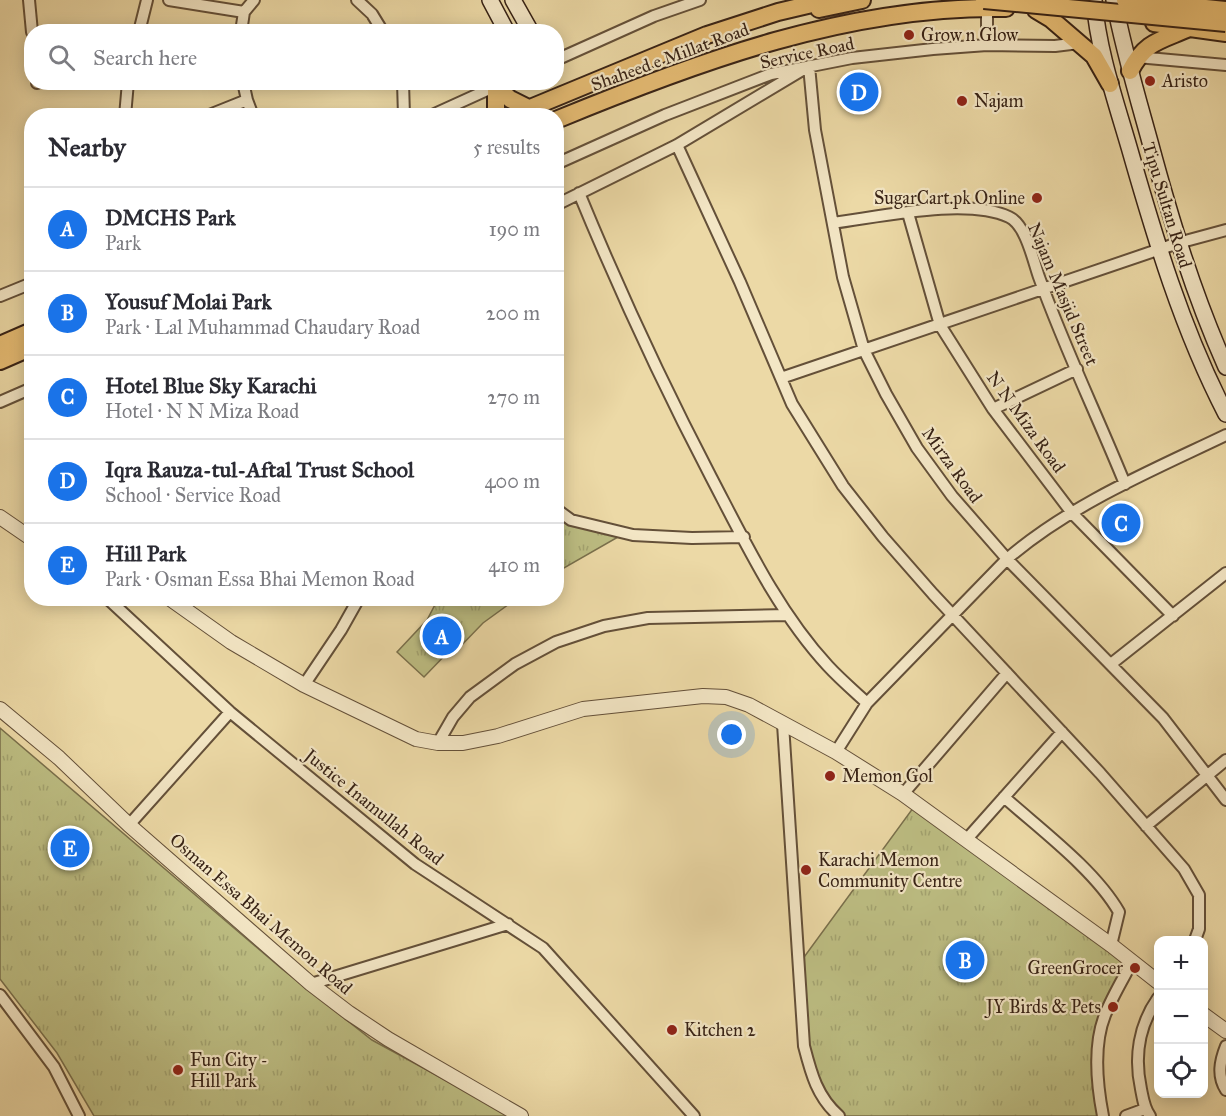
<!DOCTYPE html>
<html lang="en">
<head>
<meta charset="utf-8">
<style>
	:root { --surface:#fff; --page:#f7f7f7; --text:#2b2b33; --muted:#7c7c81; --line:#e1e1e2; --accent:#1a73e8 }
	body { margin:0; font-family:"IM FELL Great Primer",serif; background:var(--page); color:var(--text) }
	.controls { position:absolute; right:18px; bottom:18px; display:grid; overflow:hidden; border-radius:12px; box-shadow:0 3px 15px #0003 }
	.controls button { width:54px; height:54px; display:grid; place-items:center; padding:0; border:0; border-bottom:2px solid var(--line); background:var(--surface); color:var(--text); font:30px sans-serif }
	.you { position:absolute; left:732px; top:735px; width:21px; height:21px; margin:-15px; border:4px solid #fff; border-radius:50%; background:#1a73e8; box-shadow:0 0 0 9px #1a73e833 }
	.badge { display:grid; place-items:center; width:39px; height:39px; border-radius:50%; background:var(--accent); color:#fff; font-size:20px; font-weight:700 }
	.pin { position:absolute; translate:-50% -50%; border:3px solid #fff; box-shadow:0 2px 6px #0006 }
	.list { margin:0; padding:0; list-style:none }
	h2 { display:flex; justify-content:space-between; align-items:center; height:78px; margin:0; padding:0 24px; font-size:26px }
	h2 small { font-size:20px; font-weight:400; color:var(--muted) }
	.list li { display:grid; grid-template-columns:39px 1fr auto; gap:18px; align-items:center; box-sizing:border-box; height:84px; padding:0 24px; border-top:2px solid var(--line) }
	.list b { display:block; font-size:22px; white-space:nowrap }
	.list p { margin:0; font-size:20px; white-space:nowrap; color:var(--muted) }
	.list em { font-size:20px; font-style:normal; color:var(--muted) }
	.icon { flex:none; width:33px; height:33px; fill:none; stroke:currentColor; stroke-width:2; stroke-linecap:round; stroke-linejoin:round }
	.map { position:relative; flex:none; width:1226px; height:1116px; overflow:hidden }
	.search { position:absolute; background:var(--surface); box-shadow:0 3px 15px #0003; left:24px; top:24px; width:540px; height:66px; display:flex; align-items:center; gap:15px; box-sizing:border-box; padding:0 21px; border-radius:24px; color:var(--muted); font-size:22px }
	.panel { position:absolute; background:var(--surface); box-shadow:0 3px 15px #0003; left:24px; top:108px; width:540px; height:498px; border-radius:24px }
	.map>svg:first-child { display:block }
</style>
</head>
<body>
<div class="map">
<svg width="1226" height="1116" viewBox="0 0 1226 1116">
	<defs>
		<pattern id="park-tufts" width="24" height="20" patternUnits="userSpaceOnUse" patternTransform="scale(1.5)"><rect width="24" height="20" fill="#bdbe83"/><path d="M3 7l-1-3M5 7V3M7 7l1-3M15 17l-1-3M17 17v-4M19 17l1-3" fill="none" stroke="#a3a370"/></pattern>
	</defs>
	<rect width="100%" height="100%" fill="#ecd9a6"/>
	<filter id="stains"><feTurbulence type="fractalNoise" baseFrequency=".00333" numOctaves="4"/><feColorMatrix values="0 0 0 0 .2 0 0 0 0 .09 0 0 0 0 .02 0 0 0 .5 -.17"/></filter>
	<radialGradient id="worn" r=".72"><stop offset=".6" stop-color="#630" stop-opacity="0"/><stop offset="1" stop-color="#630" stop-opacity=".3"/></radialGradient>
	<path fill="url(#park-tufts)" stroke="#7a704c" stroke-width="1.5" d="M557,509L571,520L625,533L557,572Z
		M438,599H516L483,623L455,652L451,649L424,677L397,652L427,620Z
		M0,728L282,969L372,1040L511,1116H94L57,1053L0,979Z
		M916,804L1132,962L1098,1044L1104,1116H839L813,1081L799,964Z"/>
	<g fill="none" stroke-linecap="round" stroke-linejoin="round">
		<g stroke="#645039" stroke-width="14">
			<path id="minor" d="M29,0L32,32
				M169,0L244,12
				M357,0L372,14L383,32
				M987,8V45
				M139,32L147,0
				M241,32L244,12L254,0
				M1137,57L1226,65
				M556,60L654,16L700,0
				M37,82V83
				M243,82L247,100L253,116
				M403,82L404,116
				M125,116L128,82
				M207,116L247,100
				M430,116L496,86
				M677,145L740,282L792,404L843,486L883,537L933,594L1100,773L1184,869L1199,895V929L1195,940
				M556,164L665,115L771,74L852,58L933,49L987,45L1055,46L1079,43
				M579,193C619,290 663,385 711,477C745,542 778,612 828,666C840,679 854,691 867,703
				M556,205L677,145L809,66L815,130L843,277L864,350L886,394L917,448L952,496L1007,559L1163,718L1226,800
				M908,213L940,325L993,409L1072,513L1173,616
				M833,223C880,217 966,197 1009,217C1026,225 1033,260 1039,277C1064,347 1097,415 1125,484
				M0,296L32,283
				M781,378L1178,243L1226,230
				M0,402L32,388
				M993,409L1077,369
				M556,509L571,520L633,535L692,538L744,537
				M107,598L230,712L415,864L543,948L694,1116
				M1111,664L1226,573
				M304,685L341,630L359,598
				M783,724L804,1046C811,1073 817,1097 839,1116
				M438,743L453,717L470,697L515,664L556,642L604,626L648,618L788,615
				M836,752L867,703L1007,559C1071,504 1151,471 1226,435
				M903,794L1007,673
				M1004,797C1041,830 1095,870 1119,912L1111,945
				M129,825L230,712
				M1146,826L1226,760
				M966,840L1062,732
				M311,984L508,924
				M0,995L54,1067L79,1116
				M1226,1046C1220,1061 1217,1076 1226,1090
				M1103,1116C1097,1085 1093,1045 1105,1015C1112,997 1123,979 1132,962
				M1126,1116L1145,1109
				M1150,1116C1144,1108 1143,1099 1141,1089C1134,1057 1139,1025 1158,998"/>
		</g>
		<g stroke="#645039" stroke-width="16">
			<path id="tertiary" d="M0,517L32,539
				M169,598L231,642L304,685L416,739L438,743H463L498,736L583,709L703,696L726,697L749,705L836,752L903,794L1111,945L1158,982
				M0,709L59,758L129,825L311,984L349,1013L388,1039L521,1116
				M1204,1015L1226,1031"/>
		</g>
		<g stroke="#372215" stroke-width="18">
			<path id="secondary" d="M490,0L507,32
				M513,0L531,32
				M1094,0C1098,50 1115,99 1129,147C1155,238 1182,329 1226,414
				M1114,0C1123,48 1137,95 1150,142C1171,220 1193,293 1226,367"/>
		</g>
		<g stroke="#372215" stroke-width="20">
			<path id="primary" d="M819,9L862,0
				M1036,10L1051,19L1094,56L1110,84
				M1154,23L1226,33
				M1130,71C1145,42 1159,41 1187,29
				M496,86L510,99L528,108
				M496,116V86
				M511,116L707,35L778,12L829,0
				M556,120C699,61 850,5 1006,8
				M0,345L32,331
				M0,361L32,347"/>
		</g>
		<use href="#minor" stroke="#f3e6c5" stroke-width="10"/>
		<use href="#tertiary" stroke="#f3e6c5" stroke-width="14"/>
		<use href="#secondary" stroke="#f3e6c5" stroke-width="15"/>
		<use href="#primary" stroke="#e6bc73" stroke-width="16"/>
		<g stroke="#372215" stroke-width="20" stroke-linecap="butt">
			<path id="primary-bridge" d="M984,0L1226,23
				M1125,0L1226,10"/>
		</g>
		<use href="#primary-bridge" stroke="#e6bc73" stroke-width="16"/>
	</g>
	<g fill="#8f2418" stroke="#f3e6c5" stroke-width="2">
		<circle cx="909" cy="35" r="6"/>
		<circle cx="1150" cy="81" r="6"/>
		<circle cx="962" cy="101" r="6"/>
		<circle cx="1037" cy="198" r="6"/>
		<circle cx="830" cy="776" r="6"/>
		<circle cx="806" cy="870" r="6"/>
		<circle cx="1135" cy="968" r="6"/>
		<circle cx="1113" cy="1007" r="6"/>
		<circle cx="672" cy="1030" r="6"/>
		<circle cx="178" cy="1070" r="6"/>
	</g>
	<g text-anchor="middle" dominant-baseline="central" stroke-width="4.5" stroke-linejoin="round" paint-order="stroke">
		<g font-size="18" fill="#372215" stroke="#f3e6c5" text-anchor="start">
			<text x="921" y="35">Grow n Glow</text>
			<text x="1162" y="81">Aristo</text>
			<text x="974" y="101">Najam</text>
			<text x="1025" y="198" text-anchor="end">SugarCart.pk Online</text>
			<text x="842" y="776">Memon Gol</text>
			<text x="818" y="860">Karachi Memon<tspan x="818" dy="21">Community Centre</tspan></text>
			<text x="1123" y="968" text-anchor="end">GreenGrocer</text>
			<text x="1101" y="1007" text-anchor="end">JY Birds &amp; Pets</text>
			<text x="684" y="1030">Kitchen 2</text>
			<text x="190" y="1060">Fun City -<tspan x="190" dy="21">Hill Park</tspan></text>
		</g>
		<g font-size="18" fill="#372215" stroke="#f3e6c5">
			<text transform="translate(807 53) rotate(-12)">Service Road</text>
			<text transform="translate(670 57) rotate(-20)">Shaheed e Millat Road</text>
			<text transform="translate(1167 205) rotate(73)">Tipu Sultan Road</text>
			<text transform="translate(1063 294) rotate(67)">Najam Masjid Street</text>
			<text transform="translate(1026 422) rotate(54)">N N Miza Road</text>
			<text transform="translate(952 465) rotate(54)">Mirza Road</text>
			<text transform="translate(374 807) rotate(39)">Justice Inamullah Road</text>
			<text transform="translate(261 914) rotate(41)">Osman Essa Bhai Memon Road</text>
		</g>
	</g>
	<rect width="100%" height="100%" filter="url(#stains)"/>
	<rect width="100%" height="100%" fill="url(#worn)"/>
</svg>
<div class="controls">
<button>+</button>
<button>−</button>
<button><svg class="icon" aria-label="locate" viewBox="0 0 24 24"><circle cx="12" cy="12" r="6"/><path d="M12 2v4M12 18v4M2 12h4M18 12h4"/></svg></button>
</div>
<div class="you"></div>
<div class="pin badge" style="left:442px;top:636px">A</div>
<div class="pin badge" style="left:965px;top:960px">B</div>
<div class="pin badge" style="left:1121px;top:523px">C</div>
<div class="pin badge" style="left:859px;top:92px">D</div>
<div class="pin badge" style="left:70px;top:848px">E</div>
<div class="search"><svg class="icon" aria-label="search" viewBox="0 0 24 24"><circle cx="10" cy="10" r="6"/><path d="M15 15l6 6"/></svg>Search here</div>
<section class="panel">
<h2>Nearby<small>5 results</small></h2>
<ul class="list">
<li><span class="badge">A</span><div><b>DMCHS Park</b><p>Park</p></div><em>190 m</em></li>
<li><span class="badge">B</span><div><b>Yousuf Molai Park</b><p>Park · Lal Muhammad Chaudary Road</p></div><em>200 m</em></li>
<li><span class="badge">C</span><div><b>Hotel Blue Sky Karachi</b><p>Hotel · N N Miza Road</p></div><em>270 m</em></li>
<li><span class="badge">D</span><div><b>Iqra Rauza-tul-Aftal Trust School</b><p>School · Service Road</p></div><em>400 m</em></li>
<li><span class="badge">E</span><div><b>Hill Park</b><p>Park · Osman Essa Bhai Memon Road</p></div><em>410 m</em></li>
</ul>
</section>
</div>
</body>
</html>
